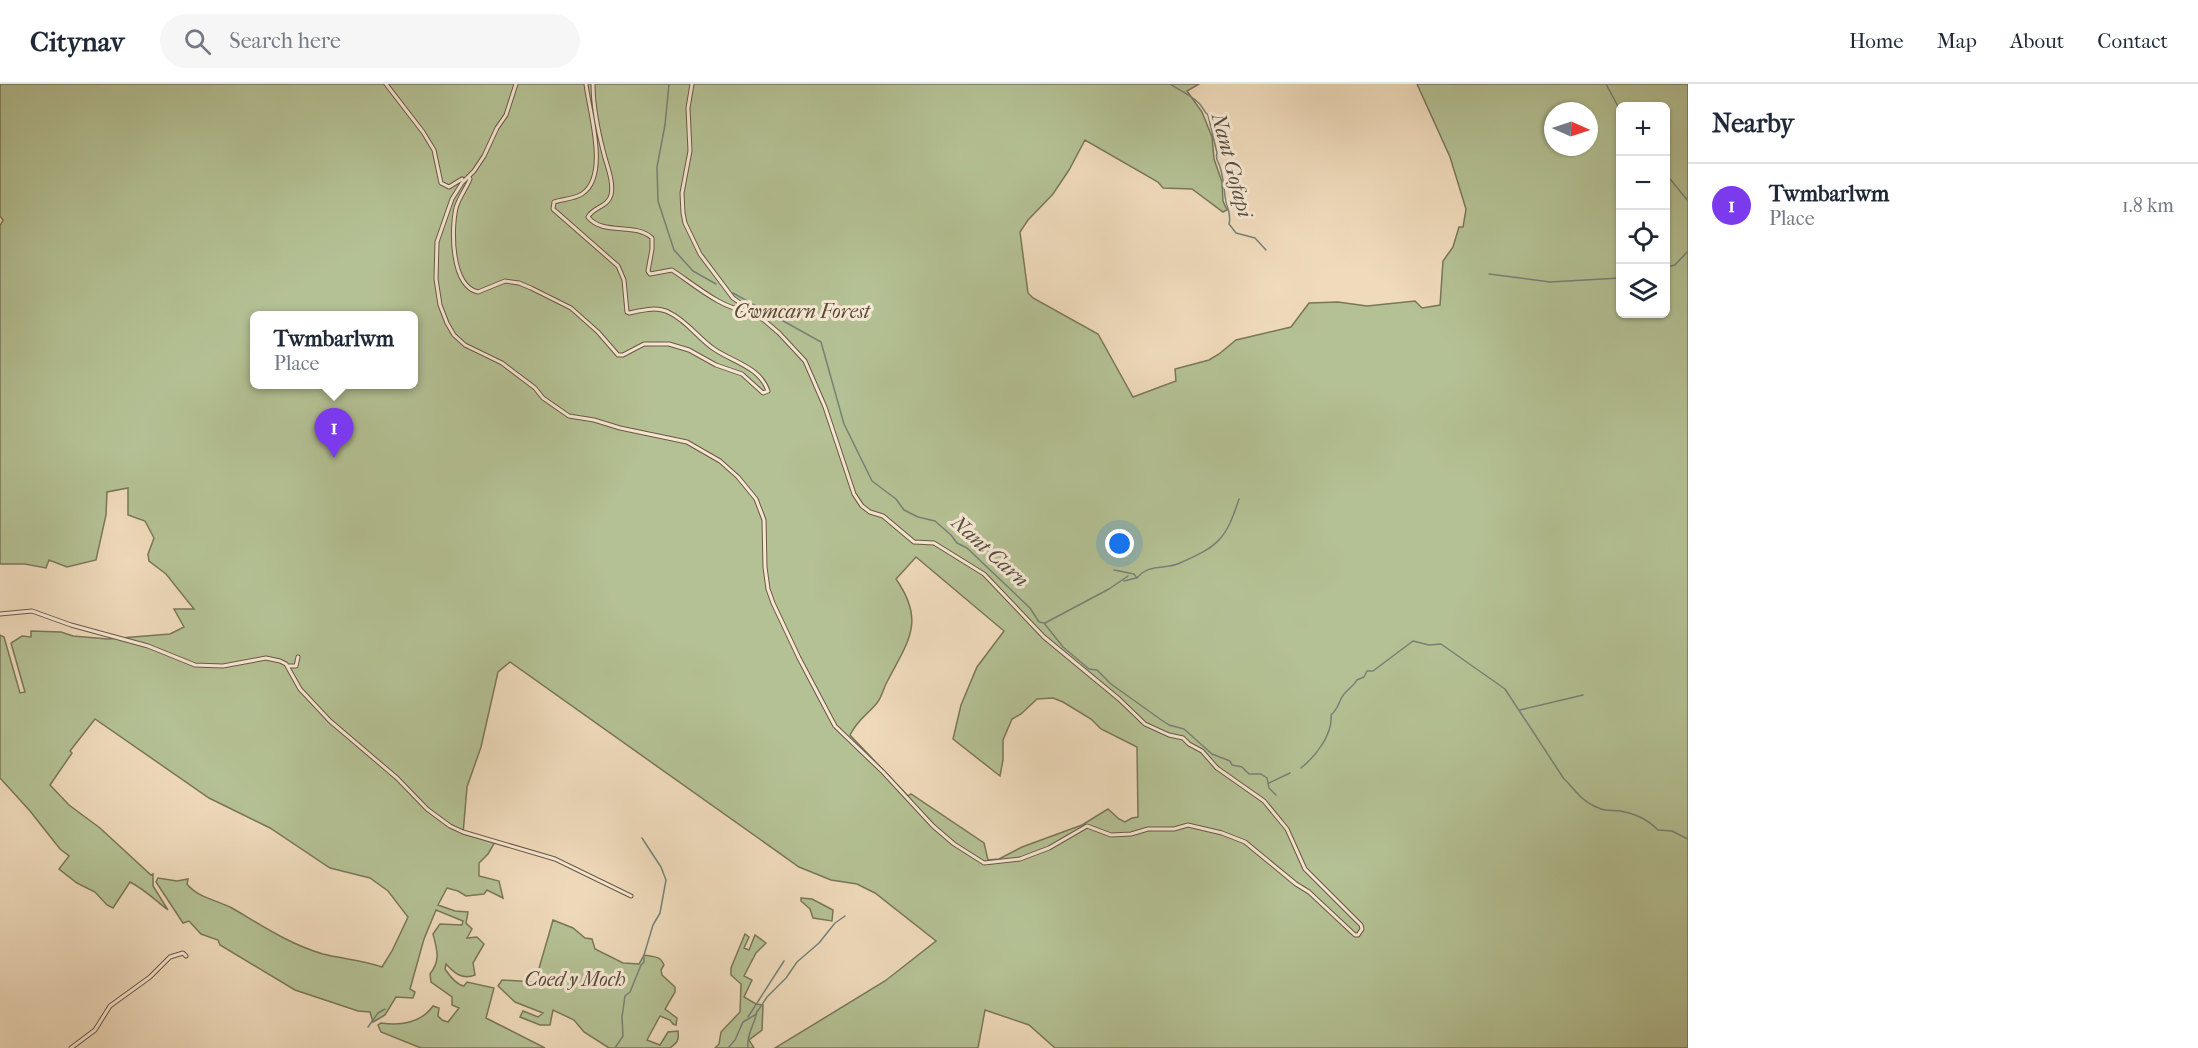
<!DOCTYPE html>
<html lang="en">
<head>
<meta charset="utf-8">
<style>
	:root { --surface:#fff; --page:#f6f6f7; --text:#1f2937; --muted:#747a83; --line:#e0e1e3; --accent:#7c3aed }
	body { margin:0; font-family:"IM FELL French Canon",serif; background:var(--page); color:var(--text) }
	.controls { position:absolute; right:18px; top:18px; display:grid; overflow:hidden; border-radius:9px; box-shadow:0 2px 4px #0004 }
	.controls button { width:54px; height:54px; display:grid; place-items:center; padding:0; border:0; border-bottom:2px solid var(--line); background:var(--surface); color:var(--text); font:30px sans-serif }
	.compass { position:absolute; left:1544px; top:18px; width:54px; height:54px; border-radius:50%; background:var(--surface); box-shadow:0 2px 4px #0004; rotate:93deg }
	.you { position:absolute; left:1120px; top:460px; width:21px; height:21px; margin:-15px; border:4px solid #fff; border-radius:50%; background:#1a73e8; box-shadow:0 0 0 9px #1a73e833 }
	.badge { display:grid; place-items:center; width:39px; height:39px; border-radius:50%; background:var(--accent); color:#fff; font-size:20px; font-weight:700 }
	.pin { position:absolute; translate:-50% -50px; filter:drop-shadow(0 2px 3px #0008) }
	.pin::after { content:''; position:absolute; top:32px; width:21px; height:18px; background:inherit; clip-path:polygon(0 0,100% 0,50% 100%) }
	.popup { position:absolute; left:250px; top:227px; width:168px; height:78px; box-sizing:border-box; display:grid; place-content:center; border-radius:9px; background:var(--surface); filter:drop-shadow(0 2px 4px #0005); font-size:20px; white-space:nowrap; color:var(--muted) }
	.popup b { font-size:22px; color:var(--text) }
	.popup::after { content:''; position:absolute; left:50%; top:100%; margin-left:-12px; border:12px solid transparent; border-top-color:var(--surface) }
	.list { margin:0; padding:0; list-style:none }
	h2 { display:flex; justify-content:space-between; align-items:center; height:78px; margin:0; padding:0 24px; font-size:26px }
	h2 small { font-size:20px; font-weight:400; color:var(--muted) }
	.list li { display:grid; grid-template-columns:39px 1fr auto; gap:18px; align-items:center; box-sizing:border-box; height:84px; padding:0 24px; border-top:2px solid var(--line) }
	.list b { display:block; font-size:22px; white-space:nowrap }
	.list p { margin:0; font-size:20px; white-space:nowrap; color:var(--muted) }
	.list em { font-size:20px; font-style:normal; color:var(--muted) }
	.icon { flex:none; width:33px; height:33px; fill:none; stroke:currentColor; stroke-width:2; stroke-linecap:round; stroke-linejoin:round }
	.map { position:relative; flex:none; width:1688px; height:964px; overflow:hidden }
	header { display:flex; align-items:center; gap:36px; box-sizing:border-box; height:84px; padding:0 30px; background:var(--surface); border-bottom:2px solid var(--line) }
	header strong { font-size:28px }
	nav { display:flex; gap:33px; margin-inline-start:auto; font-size:21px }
	.search { width:420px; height:54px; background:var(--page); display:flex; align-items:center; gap:15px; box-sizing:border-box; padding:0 21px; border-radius:33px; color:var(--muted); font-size:22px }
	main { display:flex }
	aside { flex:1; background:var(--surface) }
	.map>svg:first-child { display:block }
</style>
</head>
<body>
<header>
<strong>Citynav</strong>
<div class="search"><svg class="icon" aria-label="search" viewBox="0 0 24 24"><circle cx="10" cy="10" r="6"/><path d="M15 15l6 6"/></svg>Search here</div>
<nav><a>Home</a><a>Map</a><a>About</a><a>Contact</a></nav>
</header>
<main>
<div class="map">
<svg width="1688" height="964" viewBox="0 0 1688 964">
	<rect width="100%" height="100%" fill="#efdabb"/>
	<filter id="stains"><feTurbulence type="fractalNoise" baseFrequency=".00333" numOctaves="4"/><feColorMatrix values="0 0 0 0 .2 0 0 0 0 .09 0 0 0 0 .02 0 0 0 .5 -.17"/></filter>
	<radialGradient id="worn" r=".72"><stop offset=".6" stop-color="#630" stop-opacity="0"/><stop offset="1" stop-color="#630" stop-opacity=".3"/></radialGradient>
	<path fill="#b4c194" stroke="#7a7658" stroke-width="1.5" fill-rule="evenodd" d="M0,0H1199L1187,7L1202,28L1212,53L1214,75L1222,98L1223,117L1227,126L1223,128L1192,105L1163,104L1158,98L1085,56L1069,86L1053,110L1028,136L1020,148L1028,209L1033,214L1098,250L1133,313L1176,297L1175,285L1209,276L1219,270L1236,256L1291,243L1309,219L1338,218L1367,222L1415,217L1422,224L1440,221L1443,177L1453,163L1459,143H1463L1466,125L1450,73L1417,0H1688V964H1055L1029,941L985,926L978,964H775L885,897L936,857L875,809L857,800L831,796L799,783L510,578L498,588L481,663L467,703L463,750L495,758L488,770L479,779V792L499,797L503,814L487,806L484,810L466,812L458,807L447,804L438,821L455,827L468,828L466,839L472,845L467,854L477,853L484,860L473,879L475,891C462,896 454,889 446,880L445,885C449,891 457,901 464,902L467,898L494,904L486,934L545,964H421L381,948L378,941L381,939C400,942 421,939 433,922L439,924L438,932L442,936L448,938L459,924L452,921V913L431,898L430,890C441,876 437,866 433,850L440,840L462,841L463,837L436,826L424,855L410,905L415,908L413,914L396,913L385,931L373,938L370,928L358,927L295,906L220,861L218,856L201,850L189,837L183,839L156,798L158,794L177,797L188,795L187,800C198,814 217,816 232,824C261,841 289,860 323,870C343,875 363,876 382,883L392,867L408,833L388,807L370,794L330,784L270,744L209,714L95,635L70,667L72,669L50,701L69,721L100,744L151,791L153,790V802L168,826C155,816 144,805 130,798L113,824L107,821L95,808L77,799L59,785L69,772L60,765L30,727L0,694V551L4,553L20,609L25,608L11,559L22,552L31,553V547L61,548L73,552L108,555L170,550L184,543L174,525H194L166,490L149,477L148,470L154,454L145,437L128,431V404L107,408L106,431L96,476L67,483L49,476L46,484L25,480H0V142L3,136L0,132ZM1620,22H1666V230H1620ZM1553,27H1589V63H1553ZM254,232H413V300H254ZM916,473L1004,547L977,583L961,621L953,655L1000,692L1003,676V656L1012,635L1021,630L1037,615L1053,614L1063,618L1091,635L1101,645L1137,663L1138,733L1132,734L1125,738L1119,735L1108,725L1082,741L1022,763L999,775L988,776L984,759L911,710L908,712L850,651C858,635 866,632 877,619C882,613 883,605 887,598C908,557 926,538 896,495Z
		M801,814L812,815L833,826L832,837L813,834L810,825L801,817Z
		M553,836L573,844L585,854L592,855L595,865L623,879L639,880L644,871C653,873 660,871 664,881L661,886L662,891L675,903V908L665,925L677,934L676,941L673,940L670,936L660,932L647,956L660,961L668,948L678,947C679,956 678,958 670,964H609L584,948L574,936L553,926L550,941H540L520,933L523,927L538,933L543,929L515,918L498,902L502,896L535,898Z
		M745,850L749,853L744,864L749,866L755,851L766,859L756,869L744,892L752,896L744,913L756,920L763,921L762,946L749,956L754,964H715L719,960L721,948L740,928L741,900L731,891V884Z"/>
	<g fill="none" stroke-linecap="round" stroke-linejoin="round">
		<path stroke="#768177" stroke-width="1.5" d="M669,0L665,41L657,83L658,117L674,166L693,187L716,200
			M1170,0C1180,7 1196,13 1202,23C1204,26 1205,29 1208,31L1217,69C1215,76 1218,76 1220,83C1223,92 1224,102 1225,112C1226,123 1232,129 1229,140L1236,149L1255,154L1266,166
			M1606,0L1620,26
			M1666,90L1688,117
			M1666,183L1675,181L1688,167
			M1489,190L1550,198L1620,194
			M733,209L821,258L844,340L872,397L896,415L904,426L918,433L935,437L951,451L957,459L967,464L1030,524L1039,538L1044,539L1063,563L1089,585L1097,586L1111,600L1160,635L1169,641L1184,645L1212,670L1230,677L1232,681L1242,683L1249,690H1261L1267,694L1269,704L1276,711
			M1114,486L1134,490L1137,494C1149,479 1165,486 1180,479C1219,462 1226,455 1239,415
			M1124,497L1136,494
			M1045,539L1109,505L1128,492
			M1520,626L1583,611
			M1301,684C1316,672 1333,650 1331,631C1338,625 1338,620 1342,613C1346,606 1353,603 1357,596L1364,593L1367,587H1373L1413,557L1429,561L1441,560L1505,605L1564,695C1570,700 1572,704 1577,709C1583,716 1593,722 1601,725C1606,727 1614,726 1620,727C1636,730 1647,735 1658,746L1672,747L1688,755
			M1269,699L1290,689
			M748,933L784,877
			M368,943L378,929L385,925
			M615,964L623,952L622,933L625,912L630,908L641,881L644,878V871L653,841L660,829L666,796L661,783L642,754
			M728,964L735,956L743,938L755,931L767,913L786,894L797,878L819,859L835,839L845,832
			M748,964C746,951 755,940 757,927"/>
		<g stroke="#6c5744" stroke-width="5">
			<path id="street" d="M386,0L423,48L434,66L441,99L449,103L462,95
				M516,0L506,31L497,44L484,72L474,87L462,99L452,115L437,158L436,195L440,221L447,239L454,251L465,261L502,279L535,304L543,314L569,332L594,336L620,344L687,358L720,377L738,393L756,415L764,436L765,483L768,505L773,519L799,574L835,642L883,688L933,742L954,760L984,779L1020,775L1049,764L1087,742L1111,751L1131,750L1148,745H1174L1188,741L1222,749L1245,758L1296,800L1309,808L1355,851H1358L1362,845L1361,841L1305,785L1287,745L1264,717L1217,684L1202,667L1189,660L1183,654L1169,651L1145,640L1119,615L1044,553L984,490L934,459L914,458L883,432L870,428L862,422L854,410L825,323L805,277L779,249L759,232L733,214L700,170L685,139L683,129L682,109L690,67L688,24L692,0
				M593,0C593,24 598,47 604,70C607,82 614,98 611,111C608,123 593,123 588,133C603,152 635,138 652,154V165L648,187L650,190L672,186C688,196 729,231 748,225
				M469,93L470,95C466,105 459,113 456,124C451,146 451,202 478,208L505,197L519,199L531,204L571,224L598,248L618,271H623L644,260H669L689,266L716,281L742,290L763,309L768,307C760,283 733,278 714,265C699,255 687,237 670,229C657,222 643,226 629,229L627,228L624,196L618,182L553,125L554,118C563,115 574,115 582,110C610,92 589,27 586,0
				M0,530L32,527L71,541L148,562L195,581L223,582L266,574L280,577L286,580L300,605L330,637L397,694L427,725L450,742L463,748L555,775L631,812
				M288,582H296L298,573
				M71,964L95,946L110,922L150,893L170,873L183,869L186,872"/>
		</g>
		<use href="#street" stroke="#f5e7d3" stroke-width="3"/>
	</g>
	<g text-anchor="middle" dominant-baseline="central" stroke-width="6" stroke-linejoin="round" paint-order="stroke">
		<g font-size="20" font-style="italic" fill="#584934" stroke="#f5e7d3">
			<text x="802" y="227">Cwmcarn Forest</text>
			<text x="575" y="895">Coed y Moch</text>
		</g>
		<g font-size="21" font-style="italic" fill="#574f42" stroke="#f5e7d3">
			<text transform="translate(1232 81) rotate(75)">Nant Gofapi</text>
			<text transform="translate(990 467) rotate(42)">Nant Carn</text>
		</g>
	</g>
	<rect width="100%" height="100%" filter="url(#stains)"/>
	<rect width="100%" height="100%" fill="url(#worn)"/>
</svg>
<div class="controls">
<button>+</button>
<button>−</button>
<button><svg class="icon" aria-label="locate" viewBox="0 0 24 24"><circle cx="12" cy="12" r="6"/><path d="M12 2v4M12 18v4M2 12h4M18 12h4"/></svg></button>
<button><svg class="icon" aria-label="layers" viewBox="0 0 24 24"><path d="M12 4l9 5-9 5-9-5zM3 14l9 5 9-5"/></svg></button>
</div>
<svg class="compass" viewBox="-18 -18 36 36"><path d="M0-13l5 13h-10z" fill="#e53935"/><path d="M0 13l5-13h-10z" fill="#747a83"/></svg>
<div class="you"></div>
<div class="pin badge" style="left:334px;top:374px">1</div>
<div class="popup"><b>Twmbarlwm</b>Place</div>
</div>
<aside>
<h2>Nearby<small></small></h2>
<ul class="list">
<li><span class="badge">1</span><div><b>Twmbarlwm</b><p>Place</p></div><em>1.8 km</em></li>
</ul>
</aside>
</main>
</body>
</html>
